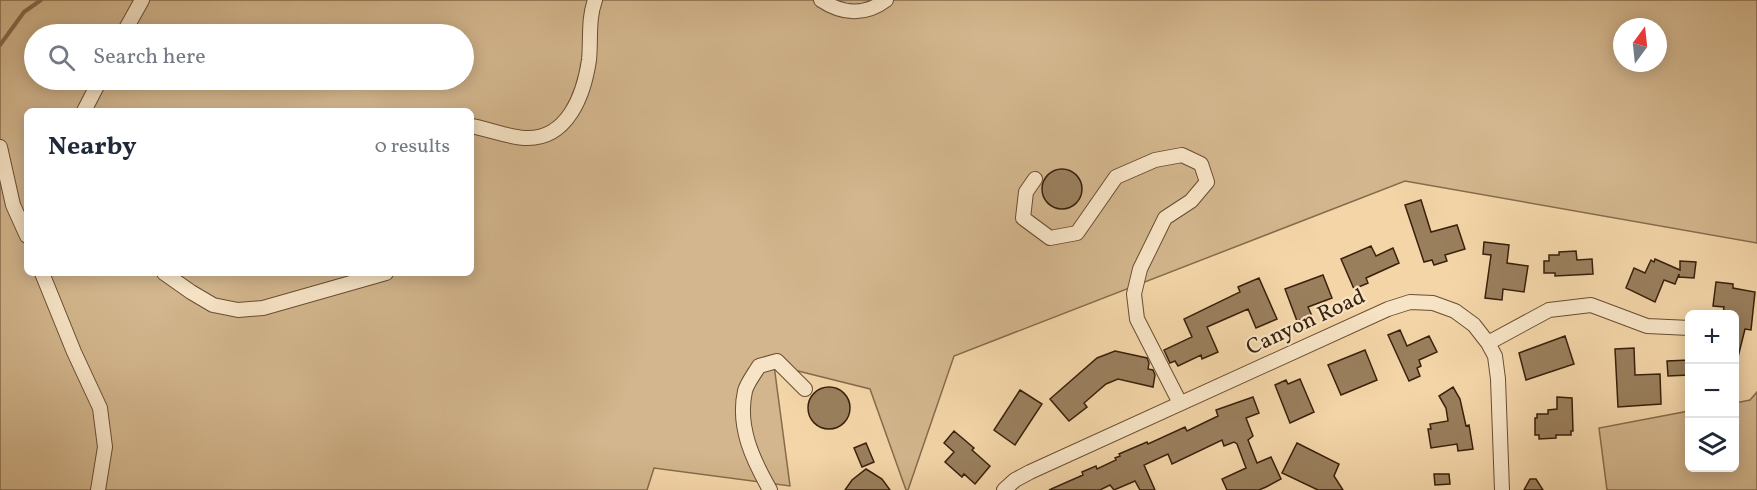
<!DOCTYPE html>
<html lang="en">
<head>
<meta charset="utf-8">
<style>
	:root { --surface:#fff; --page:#f2f2f3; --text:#1f2937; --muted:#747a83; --line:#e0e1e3 }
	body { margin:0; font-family:Vollkorn,serif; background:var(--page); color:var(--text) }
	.controls { position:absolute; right:18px; bottom:18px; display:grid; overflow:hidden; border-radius:9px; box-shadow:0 3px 15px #0003 }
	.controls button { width:54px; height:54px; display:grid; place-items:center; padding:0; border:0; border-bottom:2px solid var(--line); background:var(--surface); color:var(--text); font:30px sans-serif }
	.compass { position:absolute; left:1613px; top:18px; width:54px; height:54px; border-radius:50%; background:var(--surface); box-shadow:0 3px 15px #0003; rotate:15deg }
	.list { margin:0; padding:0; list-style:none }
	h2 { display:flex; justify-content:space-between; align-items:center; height:78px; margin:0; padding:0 24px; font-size:26px }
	h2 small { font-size:20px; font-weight:400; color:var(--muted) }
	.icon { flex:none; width:33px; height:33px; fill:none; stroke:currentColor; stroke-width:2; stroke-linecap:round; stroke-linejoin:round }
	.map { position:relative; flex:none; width:1757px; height:490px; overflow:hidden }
	.search { position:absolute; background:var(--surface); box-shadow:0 3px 15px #0003; left:24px; top:24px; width:450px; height:66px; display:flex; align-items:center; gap:15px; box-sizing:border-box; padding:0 21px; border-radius:33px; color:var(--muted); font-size:22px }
	.panel { position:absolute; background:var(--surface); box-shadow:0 3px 15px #0003; left:24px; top:108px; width:450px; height:168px; border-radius:9px }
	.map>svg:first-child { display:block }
</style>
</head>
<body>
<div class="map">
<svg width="1757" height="490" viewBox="0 0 1757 490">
	<rect width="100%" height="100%" fill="#f3d5a8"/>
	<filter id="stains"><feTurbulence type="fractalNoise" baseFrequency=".00333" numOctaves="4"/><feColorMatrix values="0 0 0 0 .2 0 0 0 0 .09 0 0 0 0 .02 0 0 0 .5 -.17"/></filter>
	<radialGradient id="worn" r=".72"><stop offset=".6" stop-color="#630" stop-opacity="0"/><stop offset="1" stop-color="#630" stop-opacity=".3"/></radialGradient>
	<path fill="#d3b68d" stroke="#866c4c" stroke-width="1.5" fill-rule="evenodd" d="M0,0H1757V243L1405,181L954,356L908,490H906L870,389L774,365L790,486L654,468L647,490H0ZM1622,27H1658V63H1622ZM34,34H464V80H34ZM27,111H471V273H27Z
		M1757,392V490H1607L1599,428L1689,411L1690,468H1734L1735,403L1750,400Z"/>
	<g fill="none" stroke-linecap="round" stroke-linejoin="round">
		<path stroke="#836849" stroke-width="4" d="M0,45L24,12L41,0"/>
	</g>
	<path fill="#9a7f5d" stroke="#39210b" stroke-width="1.5" d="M1042 189a20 20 0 1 1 40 0a20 20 0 1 1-40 0Z
		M1421,200L1431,232L1457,225L1465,249L1445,255L1447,261L1434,265L1432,260L1424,262L1405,205Z
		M1484,242L1509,245L1507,263L1528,266L1524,292L1503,289L1502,300L1485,298L1491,255L1483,254Z
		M1371,246L1376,256L1393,248L1399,263L1366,278L1368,283L1354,289L1341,259Z
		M1576,251L1577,260L1592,259L1593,274L1555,276V273H1544V261H1549V255H1559V252Z
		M1655,259L1680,270V261L1696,262L1694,278L1679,277V274L1675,284L1664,280L1655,302L1626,288L1634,268L1645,273L1651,260L1654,262Z
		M1323,275L1332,298L1308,307L1312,316L1297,321L1285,289Z
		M1259,278L1277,319L1256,328L1248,309L1207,327L1218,352L1202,359L1201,355L1178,366L1175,361L1170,363L1164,350L1192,337L1184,319L1240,292L1238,287Z
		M1716,282L1733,284V288L1755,292L1751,330L1745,329L1738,357H1734V315H1723L1724,307L1713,306Z
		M1400,330L1407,346L1429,336L1437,352L1419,360L1421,366L1417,368L1420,376L1409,381L1388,335Z
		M1565,336L1574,364L1526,380L1519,353Z
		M1634,348L1635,375L1660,374L1661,404L1618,407L1615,349Z
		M1365,350L1377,380L1341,395L1328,365Z
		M1115,351L1147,358L1149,363L1148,369L1153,370L1155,375L1153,387L1118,379L1106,384L1084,403L1087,407L1069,421L1050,399L1097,358Z
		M1689,360V375L1668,376L1667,361Z
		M1300,379L1314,412L1290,423L1275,385L1286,380L1288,384Z
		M808 408a21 21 0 1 1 42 0a21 21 0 1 1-42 0Z
		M1453,387L1460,399L1466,426L1469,425L1473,449L1458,451L1457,444L1431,448L1428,429H1431L1430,424L1448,421L1446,408L1439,396Z
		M1020,390L1042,404L1015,445L994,430Z
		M1253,397L1259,413L1246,418L1253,436L1248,440L1257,463L1271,457L1281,479L1266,487L1259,490H1227L1222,479L1246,468L1237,444L1234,442L1224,446L1222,440L1172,464L1168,454L1144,465L1155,490H1140L1135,481L1114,490L1110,485L1100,490H1049L1083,475L1082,472L1096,466L1097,469L1116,460L1115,458L1120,456L1119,454L1147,442L1148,444L1185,427L1187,431L1218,416L1216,410Z
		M1557,397L1572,398L1573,431H1571V435H1556V438L1539,439V435H1535V418H1537V414H1548V410L1557,409Z
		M954,431L974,448L972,450L990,466L975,484L964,474L962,477L945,462L954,452L944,443Z
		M866,443L874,462L862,467L854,448Z
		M1297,443L1339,464L1334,476L1343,490H1318L1282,473Z
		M866,469L882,479L890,490H845L852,480Z
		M1434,474H1449L1450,484L1435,485Z
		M1530,479H1536L1543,490H1524Z"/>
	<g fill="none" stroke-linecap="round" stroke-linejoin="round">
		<g stroke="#684e32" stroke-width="16">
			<path id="minor" d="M821,0C842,14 865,16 886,0
				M123,34L142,0
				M84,111L100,80
				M471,126C489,129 507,137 525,138C568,140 584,94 589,60C591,40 588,19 595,0
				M0,147L13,205L27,236
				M1035,179L1026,192L1023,218L1050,238L1077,233L1116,177L1155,160L1182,155L1201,164L1207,182L1191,201L1165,218L1140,269L1134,294L1137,319L1180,403
				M42,273L74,352L100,408L105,447L98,490
				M164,273L191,292L213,305L238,310L263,308L386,273
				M1488,343L1549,310L1591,305L1647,326L1690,328
				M770,490C753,460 737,427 745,391C747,383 755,373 759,366L777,361L805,389
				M1004,490L1015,480L1030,472L1388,309L1410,302L1433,303L1455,311L1474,325L1488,343L1495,356L1498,379L1502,490"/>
		</g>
		<use href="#minor" stroke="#f7e4c6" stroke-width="14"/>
	</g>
	<g text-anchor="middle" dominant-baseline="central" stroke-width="4.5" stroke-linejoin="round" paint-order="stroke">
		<g font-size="22" fill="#39210b" stroke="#f7e4c6">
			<text transform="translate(1306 323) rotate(-25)">Canyon Road</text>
		</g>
	</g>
	<rect width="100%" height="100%" filter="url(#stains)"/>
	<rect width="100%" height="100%" fill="url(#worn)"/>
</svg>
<div class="controls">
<button>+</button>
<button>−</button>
<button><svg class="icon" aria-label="layers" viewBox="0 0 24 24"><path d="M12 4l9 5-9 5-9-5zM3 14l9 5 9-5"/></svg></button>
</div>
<svg class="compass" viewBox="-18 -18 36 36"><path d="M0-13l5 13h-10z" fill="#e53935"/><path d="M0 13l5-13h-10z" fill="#747a83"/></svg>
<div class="search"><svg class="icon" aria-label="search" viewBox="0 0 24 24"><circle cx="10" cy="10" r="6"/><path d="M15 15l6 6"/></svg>Search here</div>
<section class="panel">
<h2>Nearby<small>0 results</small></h2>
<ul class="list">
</ul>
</section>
</div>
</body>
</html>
